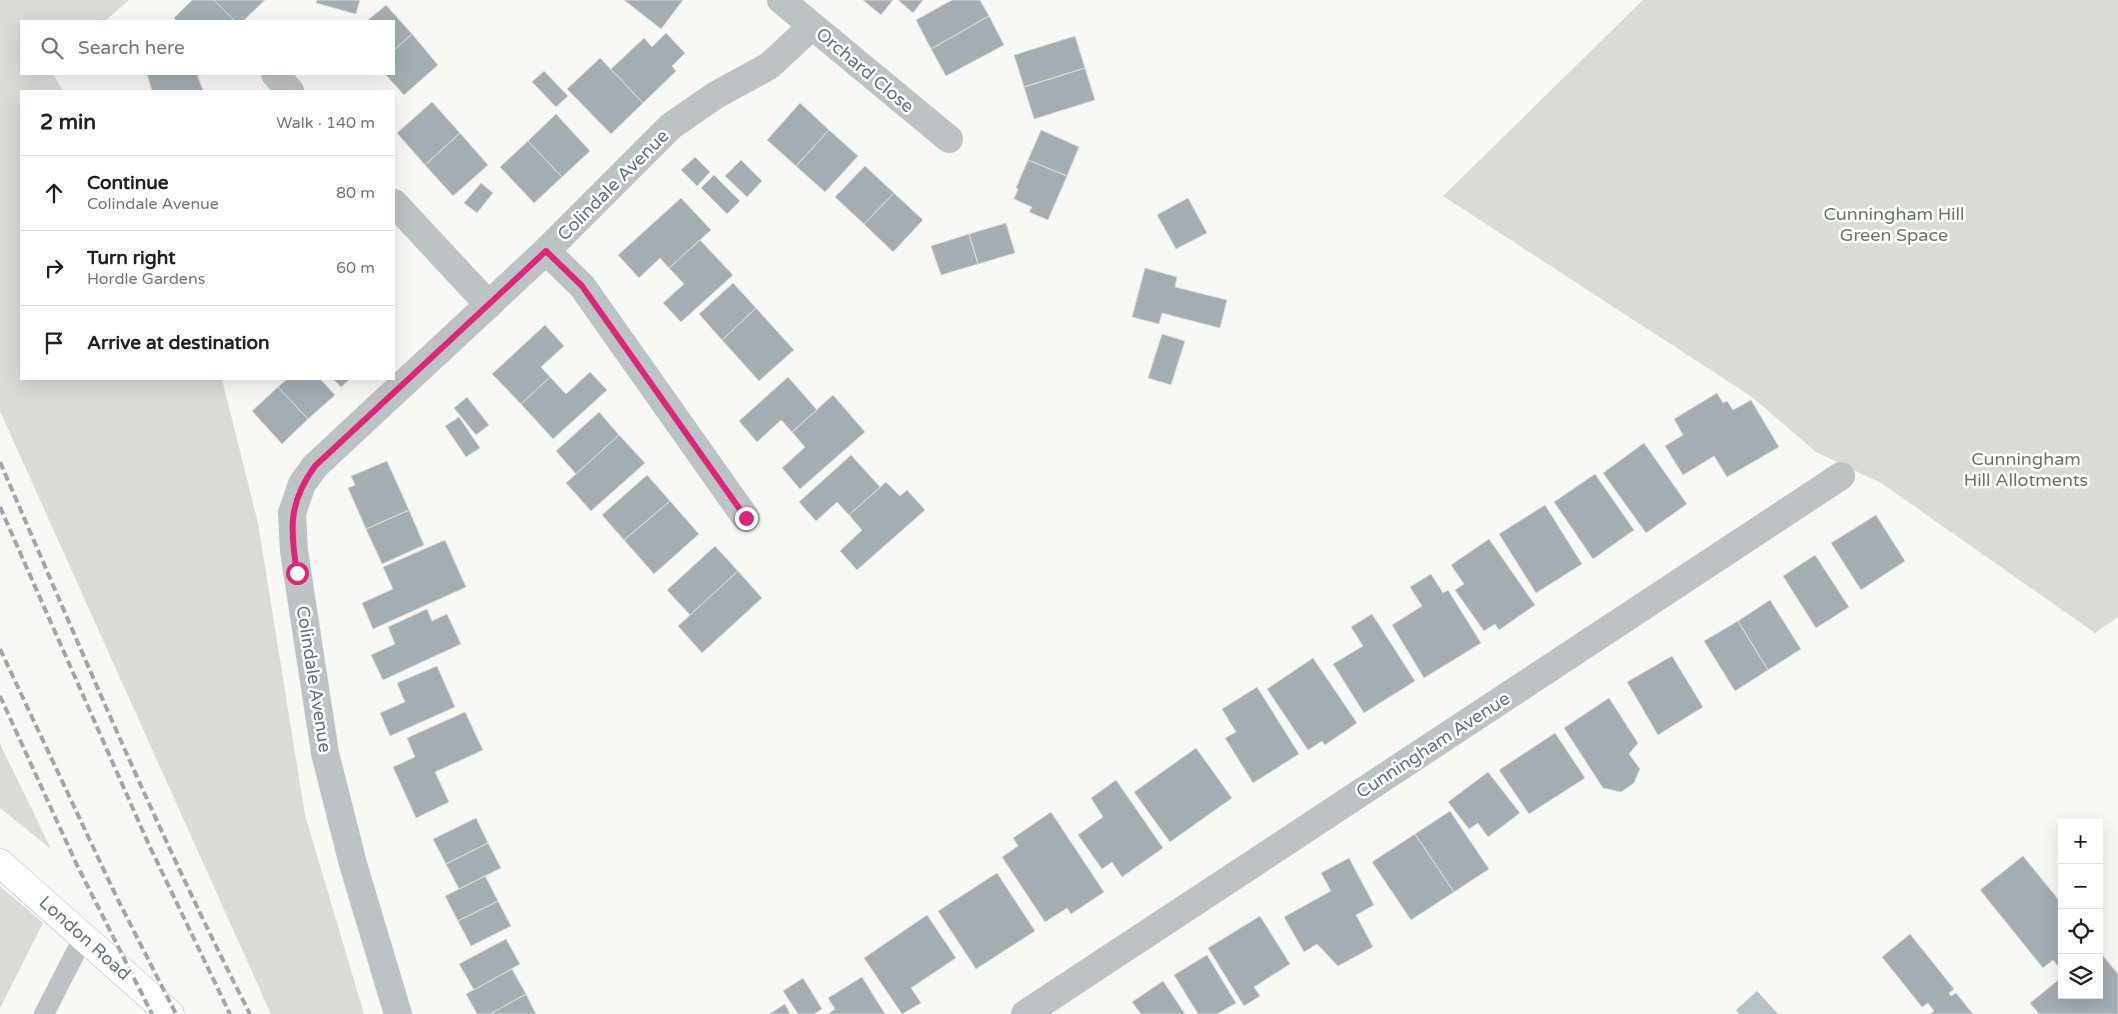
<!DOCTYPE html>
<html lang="en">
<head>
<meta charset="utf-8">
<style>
	:root { --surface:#fff; --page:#f6f6f6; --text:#222; --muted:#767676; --line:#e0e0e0 }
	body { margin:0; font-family:"Varela Round",sans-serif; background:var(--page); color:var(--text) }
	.controls { position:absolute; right:15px; bottom:15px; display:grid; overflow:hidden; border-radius:0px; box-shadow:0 5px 20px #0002 }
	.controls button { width:45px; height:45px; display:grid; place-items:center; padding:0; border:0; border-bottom:1px solid var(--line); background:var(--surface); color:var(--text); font:25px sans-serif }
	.stop { position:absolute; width:15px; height:15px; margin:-11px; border:4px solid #db2777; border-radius:50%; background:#fff }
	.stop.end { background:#db2777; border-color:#fff; box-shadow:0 1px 5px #0008 }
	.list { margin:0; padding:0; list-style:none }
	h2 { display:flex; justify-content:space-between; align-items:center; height:65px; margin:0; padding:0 20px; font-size:21px }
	h2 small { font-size:16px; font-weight:400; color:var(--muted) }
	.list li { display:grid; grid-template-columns:32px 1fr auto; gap:15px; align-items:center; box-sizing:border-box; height:75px; padding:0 20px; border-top:1px solid var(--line) }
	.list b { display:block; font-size:19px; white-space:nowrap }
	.list p { margin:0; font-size:16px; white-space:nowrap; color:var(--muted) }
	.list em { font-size:16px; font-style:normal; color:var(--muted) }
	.icon { flex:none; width:28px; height:28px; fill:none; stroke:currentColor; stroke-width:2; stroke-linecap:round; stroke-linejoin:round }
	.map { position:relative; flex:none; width:2118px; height:1014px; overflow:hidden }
	.search { position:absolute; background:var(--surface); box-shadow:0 5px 20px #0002; left:20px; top:20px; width:375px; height:55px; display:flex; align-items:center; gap:12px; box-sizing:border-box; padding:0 18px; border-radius:0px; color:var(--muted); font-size:19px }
	.panel { position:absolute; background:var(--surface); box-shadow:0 5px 20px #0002; left:20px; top:90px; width:375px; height:290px; border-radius:0px }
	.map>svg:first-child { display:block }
</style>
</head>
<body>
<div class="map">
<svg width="2118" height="1014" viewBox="0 0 2118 1014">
	<rect width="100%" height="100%" fill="#f8f8f5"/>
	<path fill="#d8dcd5" d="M0,0H129L105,21H21V74H53L63,91H21V379H222L258,523L305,815L364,1014H271L0,411Z
		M1643,0H2118V617L2095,633L1881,483L1816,452L1752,397L1443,196Z
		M0,744L51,849L0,808Z
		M0,886L43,923L0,1008Z"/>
	<path fill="#b6c2c6" d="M1757,991L1778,1014H1739L1736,1010Z"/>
	<path fill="#a4adb2" stroke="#dad9d8" d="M192,0H214L235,21H177L174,18Z
		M214,0H265L243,21H235Z
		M317,0H360L356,14L316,3Z
		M624,0H683L661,29Z
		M863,0H893L881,15Z
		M898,0H923L913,13Z
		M952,0H980L989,16L931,49L916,20Z
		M386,5L412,34L394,50V21H367Z
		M989,16L1004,45L946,76L931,49Z
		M666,33L685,53L672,66L676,71L643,103L611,69L644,38L652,47Z
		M412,34L438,65L404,95L385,74H394V50Z
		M1075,36L1085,68L1024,87L1014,55Z
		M600,58L643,103L611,134L567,89Z
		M1085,68L1095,100L1034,119L1024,87Z
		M544,71L568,96L556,107L532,82Z
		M147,74H197L203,91H152Z
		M432,102L460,133L425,165L397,133Z
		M800,103L829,130L796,166L767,140Z
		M556,114L590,151L562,177L528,141Z
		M829,130L858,156L825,192L796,166Z
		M1041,130L1079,147L1067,176L1028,160Z
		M460,133L488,165L453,196L425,165Z
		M528,141L562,177L534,203L500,167Z
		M695,157L710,172L697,186L681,170Z
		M741,160L762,181L747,197L725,176Z
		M1028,160L1067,176L1048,220L1029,212L1032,207L1014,199L1018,189L1016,188Z
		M865,166L894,193L864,224L835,197Z
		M714,175L740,201L727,214L701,188Z
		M481,183L493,193L477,213L464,203Z
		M894,193L923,220L893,252L864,224Z
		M681,198L711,230L669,268L660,258L639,278L618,255Z
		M1188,198L1207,233L1176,249L1157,215Z
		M1006,223L1015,253L978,264L969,234Z
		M969,234L978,264L941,275L931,246Z
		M700,240L733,275L681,322L663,303L684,284L669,268Z
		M1145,268L1177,277L1175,287L1227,300L1220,328L1162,313L1159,324L1132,317Z
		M733,283L756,308L722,340L699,314Z
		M756,308L794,350L759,381L722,340Z
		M545,325L564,346L541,367L550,377L521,404L492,374Z
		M1162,334L1185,341L1171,385L1148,378Z
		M590,372L607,390L553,439L521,404L550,377L566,394Z
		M788,377L817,410L792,432L781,420L757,442L739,421Z
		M287,379H320L335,395L308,419L278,387Z
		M333,379H350L341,387Z
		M278,387L308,419L282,444L252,411Z
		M1717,393L1723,403L1727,401L1733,410L1751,400L1779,447L1727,477L1714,456L1683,475L1665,446L1683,435L1674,419Z
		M833,395L865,432L800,489L782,468L805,447L792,432Z
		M467,397L489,425L476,435L454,408Z
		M599,412L619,435L576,474L556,451Z
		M459,417L480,448L466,457L445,426Z
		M619,435L645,463L591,511L566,483Z
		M1644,443L1687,504L1646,533L1603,473Z
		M851,455L880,487L849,515L837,502L816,521L799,502Z
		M387,461L409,510L366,529L348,488L355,485L351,476Z
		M1595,474L1634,530L1593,559L1554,502Z
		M647,475L670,501L624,540L602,515Z
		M886,482L900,496L907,490L925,510L857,570L840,551L862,530L849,515Z
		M670,501L699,534L654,574L624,540Z
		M1545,505L1582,564L1536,593L1499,534Z
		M409,510L424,545L382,564L366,529Z
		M1876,515L1905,561L1861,590L1831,543Z
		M1489,539L1535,605L1499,630L1495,624L1484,631L1455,590L1464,584L1451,565Z
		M445,540L466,587L373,629L362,603L393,589L383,567Z
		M715,546L738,571L690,615L667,590Z
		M1815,555L1849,607L1816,628L1783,576Z
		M738,571L762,598L702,653L678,626Z
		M1431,574L1443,593L1448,590L1481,643L1424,678L1392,625L1422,606L1410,587Z
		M1770,600L1801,649L1768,670L1738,621Z
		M427,609L432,621L447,614L461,644L383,680L371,655L395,644L388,627Z
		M1372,614L1415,681L1364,713L1333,664L1363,646L1351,627Z
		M1738,621L1768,670L1735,691L1704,641Z
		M1672,656L1703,707L1658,735L1627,682Z
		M1313,658L1357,723L1325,745L1322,741L1308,750L1267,689Z
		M437,666L455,707L390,736L380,713L405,702L397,683Z
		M1257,687L1299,754L1253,783L1225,738L1236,732L1222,709Z
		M1609,698L1638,743L1629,754L1640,769L1634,783L1621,792L1603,788L1564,728Z
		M465,712L483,750L435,772L449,802L416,818L393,767L415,757L407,738Z
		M1555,733L1585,778L1529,814L1499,770Z
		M1196,748L1232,798L1170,842L1134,792Z
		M1488,772L1520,813L1488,837L1478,823L1469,829L1448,802Z
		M1116,780L1163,848L1122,877L1112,862L1102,869L1078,835L1103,817L1091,798Z
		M1450,811L1489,869L1454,892L1415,834Z
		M1051,812L1104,892L1071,914L1067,908L1045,922L1002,857L1018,846L1013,838Z
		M476,818L488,843L446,864L433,839Z
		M1415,834L1454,892L1411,920L1372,862Z
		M488,843L501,868L459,889L446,864Z
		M2023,856L2062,904V971L2053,960L2043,968L1980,890Z
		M1349,858L1374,905L1356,915L1373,947L1338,966L1317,944L1304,952L1284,917L1331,891L1321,873Z
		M997,873L1035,931L976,969L938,911Z
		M485,876L498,901L458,921L445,896Z
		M498,901L511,926L471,946L458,921Z
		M927,915L956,958L911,988L921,1003L902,1014L864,958Z
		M1260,916L1290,964L1254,987L1260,996L1244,1006L1208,948Z
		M1910,934L1954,989L1949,993L1951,996L1956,993L1973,1014H1930L1934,1011L1928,1003L1922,1007L1882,957Z
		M506,939L520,964L474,990L459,964Z
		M2099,951L2118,974V1014H2039L2030,1003L2062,977V995H2099Z
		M1207,955L1236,1003L1217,1014H1198L1174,975Z
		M512,969L526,994L490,1014H477L466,994Z
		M862,977L885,1014H828L835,1009L828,998Z
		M803,978L822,1009L814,1014H798L783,991Z
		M1163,981L1185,1014H1141L1132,1002Z
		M526,994L536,1014H490Z
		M785,1004L790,1014H769Z"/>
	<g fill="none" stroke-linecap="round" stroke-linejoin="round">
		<g stroke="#b1b6ba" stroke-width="29">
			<path id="primary" d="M0,863L170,1014"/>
		</g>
		<path stroke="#bdc2c5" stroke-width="20" d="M44,1014L84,936"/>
		<path stroke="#bdc2c5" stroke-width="28" d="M781,0L949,139
			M275,74L290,91
			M394,203L489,305
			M546,251L582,286L746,518
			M398,1014L353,864L325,753L294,551L292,513L302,484L315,466L546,251L671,126L716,95L769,66L812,26
			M1025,1014L1841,476"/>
		<use href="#primary" stroke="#fff" stroke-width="28"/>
		<path stroke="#9fa6ab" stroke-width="4" stroke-dasharray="8 4" stroke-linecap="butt" d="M0,462C80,647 158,834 250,1014
			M0,507L149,845L230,1014
			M0,649L117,898L176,1014
			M0,696L76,863L152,1014"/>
	</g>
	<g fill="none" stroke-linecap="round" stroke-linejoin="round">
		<path stroke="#db2777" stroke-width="6" d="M297,573C290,529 288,503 315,466L546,251L582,286L746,518"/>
	</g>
	<g text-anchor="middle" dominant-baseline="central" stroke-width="5" stroke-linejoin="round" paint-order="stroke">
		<g font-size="18" fill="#65747e" stroke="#fff">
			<text transform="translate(865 70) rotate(40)">Orchard Close</text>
			<text transform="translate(613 185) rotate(-45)">Colindale Avenue</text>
			<text transform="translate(314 679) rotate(81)">Colindale Avenue</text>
			<text transform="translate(1433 745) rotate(-33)">Cunningham Avenue</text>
			<text transform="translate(85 938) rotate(42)">London Road</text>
		</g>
		<g font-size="18" fill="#677763" stroke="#fff">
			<text x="1894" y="214">Cunningham Hill<tspan x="1894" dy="21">Green Space</tspan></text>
			<text x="2026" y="459">Cunningham<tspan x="2026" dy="21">Hill Allotments</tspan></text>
		</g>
	</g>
</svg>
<div class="controls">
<button>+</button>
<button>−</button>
<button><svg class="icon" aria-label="locate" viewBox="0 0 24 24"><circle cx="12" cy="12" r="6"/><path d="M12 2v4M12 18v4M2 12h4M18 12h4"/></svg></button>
<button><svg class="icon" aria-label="layers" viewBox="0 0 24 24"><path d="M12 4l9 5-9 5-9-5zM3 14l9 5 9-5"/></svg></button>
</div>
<div class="stop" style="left:297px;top:573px"></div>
<div class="stop end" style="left:746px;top:518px"></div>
<div class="search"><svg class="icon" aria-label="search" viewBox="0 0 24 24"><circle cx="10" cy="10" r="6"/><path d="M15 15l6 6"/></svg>Search here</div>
<section class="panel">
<h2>2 min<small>Walk · 140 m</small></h2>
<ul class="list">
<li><svg class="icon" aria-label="ahead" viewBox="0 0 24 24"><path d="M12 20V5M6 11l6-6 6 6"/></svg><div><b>Continue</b><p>Colindale Avenue</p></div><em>80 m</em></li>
<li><svg class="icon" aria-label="right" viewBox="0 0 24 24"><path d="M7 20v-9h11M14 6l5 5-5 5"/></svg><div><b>Turn right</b><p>Hordle Gardens</p></div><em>60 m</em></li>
<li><svg class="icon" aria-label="arrive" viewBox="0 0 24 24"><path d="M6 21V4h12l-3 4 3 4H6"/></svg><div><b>Arrive at destination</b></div></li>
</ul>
</section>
</div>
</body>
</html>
